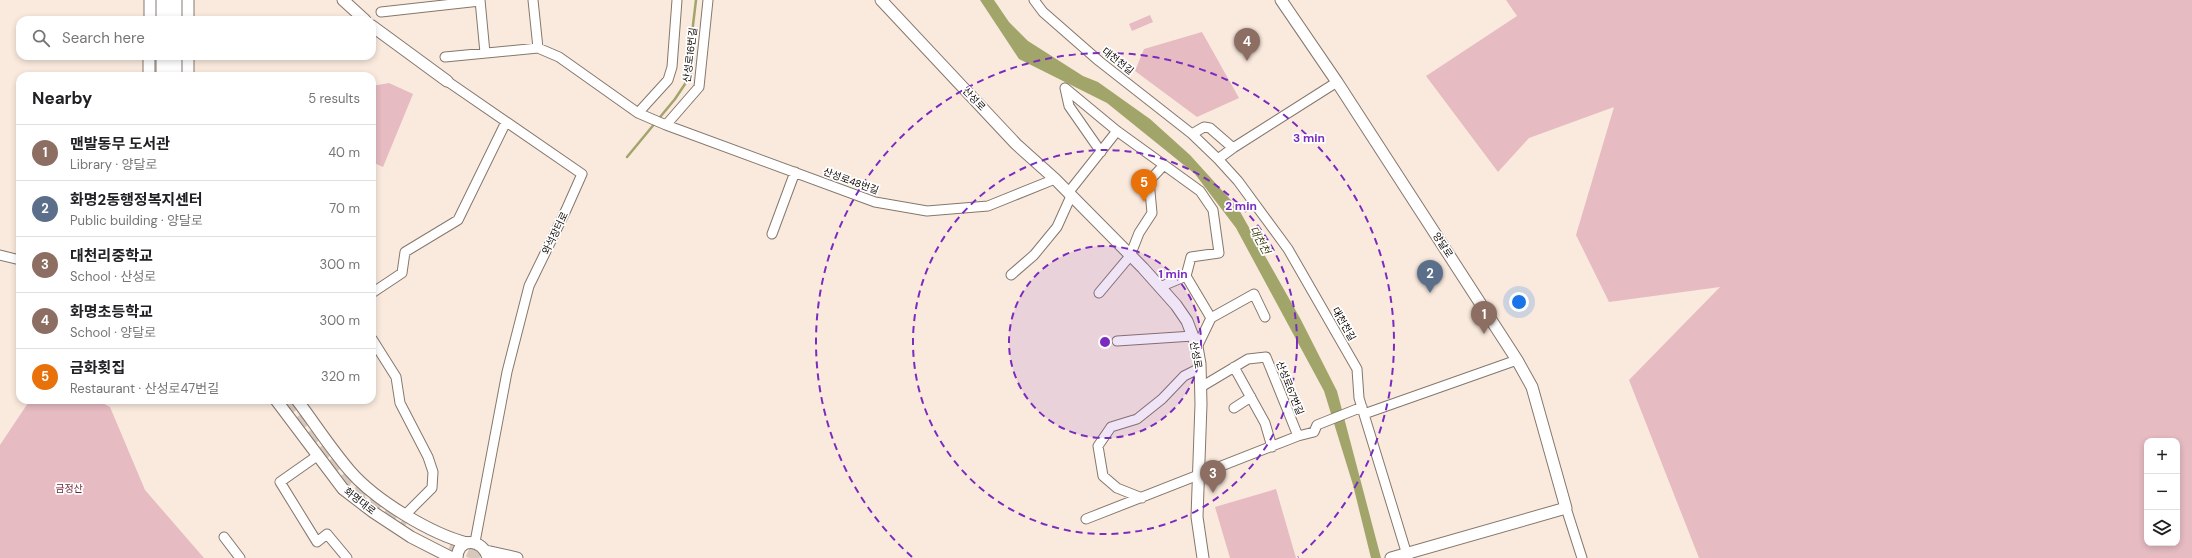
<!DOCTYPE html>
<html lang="en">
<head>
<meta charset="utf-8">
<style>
	:root { --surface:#fff; --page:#f6f6f6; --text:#202124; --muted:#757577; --line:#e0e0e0; --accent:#236d67 }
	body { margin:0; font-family:"DM Sans","Noto Sans KR",sans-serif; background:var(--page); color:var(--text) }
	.controls { position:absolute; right:12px; bottom:12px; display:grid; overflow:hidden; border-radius:8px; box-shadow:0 2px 6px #0003 }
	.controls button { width:36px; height:36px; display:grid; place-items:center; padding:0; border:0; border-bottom:1px solid var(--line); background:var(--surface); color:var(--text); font:20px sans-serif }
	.you { position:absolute; left:1519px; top:302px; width:14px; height:14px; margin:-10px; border:3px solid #fff; border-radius:50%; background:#1a73e8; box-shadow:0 0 0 6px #1a73e833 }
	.badge { display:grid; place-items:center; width:26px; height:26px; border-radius:50%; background:var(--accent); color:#fff; font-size:13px; font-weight:700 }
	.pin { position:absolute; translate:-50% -33px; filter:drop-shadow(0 1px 2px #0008) }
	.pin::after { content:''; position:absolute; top:21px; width:14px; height:12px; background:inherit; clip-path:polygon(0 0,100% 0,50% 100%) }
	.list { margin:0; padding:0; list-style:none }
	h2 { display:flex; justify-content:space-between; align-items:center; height:52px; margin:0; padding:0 16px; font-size:17px }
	h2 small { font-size:13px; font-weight:400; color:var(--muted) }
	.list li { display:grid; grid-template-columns:26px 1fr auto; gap:12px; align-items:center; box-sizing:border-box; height:56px; padding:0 16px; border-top:1px solid var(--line) }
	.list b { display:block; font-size:15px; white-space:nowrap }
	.list p { margin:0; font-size:13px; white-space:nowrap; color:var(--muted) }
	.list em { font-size:13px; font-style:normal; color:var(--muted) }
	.icon { flex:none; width:22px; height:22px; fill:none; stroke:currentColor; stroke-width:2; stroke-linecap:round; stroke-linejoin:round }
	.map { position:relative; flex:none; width:2192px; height:558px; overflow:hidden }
	.search { position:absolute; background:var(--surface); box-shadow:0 2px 6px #0003; left:16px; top:16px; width:360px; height:44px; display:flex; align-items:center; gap:10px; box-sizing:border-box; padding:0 14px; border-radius:12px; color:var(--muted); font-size:15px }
	.panel { position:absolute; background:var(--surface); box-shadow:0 2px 6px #0003; left:16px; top:72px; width:360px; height:332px; border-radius:12px }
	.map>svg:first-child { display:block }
</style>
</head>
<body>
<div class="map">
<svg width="2192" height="558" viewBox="0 0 2192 558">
	<rect width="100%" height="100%" fill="#faeade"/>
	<path fill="#e6bbc2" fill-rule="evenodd" d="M1506,0H2192V558H1699L1629,380L1720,287L1609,302L1576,235L1614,107L1529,138L1498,172L1426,76L1517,16ZM2147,441H2177V543H2147Z
		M1150,15L1153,22L1132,31L1129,24Z
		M1202,32L1239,98L1197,117L1135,71L1144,49Z
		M389,83L413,94L383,167L372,162V86Z
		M30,400H97L110,407L145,490L204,558H0V445Z
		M1276,489L1296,558H1230L1215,507Z"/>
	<path fill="#a2a56a" d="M980,0H994L1009,22L1028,41L1083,76L1098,82L1150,119L1190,155L1238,208L1300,318L1337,391L1381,558H1371L1353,485L1324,391L1236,228L1195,174L1107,103L1019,59Z"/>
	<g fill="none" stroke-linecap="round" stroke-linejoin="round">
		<path stroke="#a2a56a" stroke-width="2.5" d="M627,157L675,99L691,75L690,50L696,0"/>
		<path stroke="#d7c8be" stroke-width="13" stroke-dasharray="13 6" stroke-linecap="butt" d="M288,400L339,466
			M329,461L348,485L404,527
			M451,543L486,558"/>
		<g stroke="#85776c" stroke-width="11">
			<path id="minor" d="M480,0L485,53
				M533,0L538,48
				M1034,0L1043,12L1099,61L1192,134L1218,159L1238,181L1288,249L1357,369L1359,398L1408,558
				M381,12L480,1
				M445,57L538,48L559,57L638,113L668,80L672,67L677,0
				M447,81L582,174L566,210L529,286L507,372L475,542
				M1065,88L1117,131L1200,191L1213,210L1219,253L1191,257L1186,276L1211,318L1197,347
				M1065,88L1069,106L1101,152
				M638,113L666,125L875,202L927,211L988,206L1055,179
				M666,125L699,87L708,0
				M1192,134L1204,127L1210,128L1233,148L1337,82
				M1218,159L1233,148
				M1068,193L1117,131
				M772,234L795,172
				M0,255L20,260
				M1011,275L1034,255L1057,227L1071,196
				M1160,287L1186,276
				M372,293L402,273L405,252L458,220L506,122
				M1099,293L1130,256L1139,233L1152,213L1149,181L1164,165
				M1211,318L1254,294L1265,317
				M372,339L396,377L400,403L428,457L433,472L432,488L406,514
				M1117,341L1193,336
				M1234,367L1265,423L1272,447
				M1201,387L1248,359L1266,357L1298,436
				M1234,408L1251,397
				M1364,414L1517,360
				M317,456L280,482L317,542L327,534L347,558
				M1142,498L1117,488L1103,476L1098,446L1111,427L1137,419L1162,399L1184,376L1200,368
				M1566,508L1582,558
				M1086,519L1298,436L1314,432L1317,425L1362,407
				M224,537L240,558"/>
		</g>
		<g stroke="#85776c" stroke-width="13">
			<path id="major" d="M188,0V20
				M343,0L365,20
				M881,0L1016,144L1055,179L1143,268L1176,305L1187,321L1197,347L1200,364L1201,404L1197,517L1203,558
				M1281,0L1337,82L1517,360L1532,387L1566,508L1391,558
				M150,20V0
				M372,26L447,81
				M149,56V76
				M188,56V76
				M276,400L343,489L373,512L411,537L452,558
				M297,400C315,424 331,449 350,471C375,500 431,534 467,543
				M486,551L517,558
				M457,558C458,537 483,538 488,558"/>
		</g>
		<g stroke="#85776c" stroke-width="15">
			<path id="highway" d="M163,20V0
				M175,20V0
				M163,76V56
				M175,76V56"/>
		</g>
		<use href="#minor" stroke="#fff" stroke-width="9"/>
		<use href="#major" stroke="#fff" stroke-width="11"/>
		<use href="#highway" stroke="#fff" stroke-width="13"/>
	</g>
	<circle cx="1105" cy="342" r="96" fill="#7b2cbf" fill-opacity=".12"/>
	<g fill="none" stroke="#7b2cbf" stroke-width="2" stroke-dasharray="7 5">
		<circle cx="1105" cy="342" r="96"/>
		<circle cx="1105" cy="342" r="192"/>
		<path d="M912 557A289 289 0 1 1 1298 557"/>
	</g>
	<g text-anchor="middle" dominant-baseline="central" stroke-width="3.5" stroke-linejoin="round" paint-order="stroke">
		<g font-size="10" fill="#0f0a07" stroke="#fff">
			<text transform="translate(690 55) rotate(-83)">산성로16번길</text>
			<text transform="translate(1118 61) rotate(38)">대천천길</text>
			<text transform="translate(974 99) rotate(46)">산성로</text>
			<text transform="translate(851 181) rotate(20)">산성로48번길</text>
			<text transform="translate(555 233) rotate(-64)">와석장터로</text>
			<text transform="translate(1443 245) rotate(57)">양달로</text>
			<text transform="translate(1344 324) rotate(60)">대천천길</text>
			<text transform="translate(1196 355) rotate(79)">산성로</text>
			<text transform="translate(1290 388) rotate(68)">산성로67번길</text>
			<text transform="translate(360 501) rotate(38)">화명대로</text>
		</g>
		<g font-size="10" fill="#6c1f35" stroke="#fff">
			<text x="69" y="488">금정산</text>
		</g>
		<g font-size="11" font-style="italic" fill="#424315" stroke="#fff">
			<text transform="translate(1260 240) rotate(61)">대천천</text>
		</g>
	</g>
	<circle cx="1105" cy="342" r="6" fill="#7b2cbf" stroke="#fff" stroke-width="2"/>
	<g font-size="12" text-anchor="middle" font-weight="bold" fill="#7b2cbf" stroke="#fff" stroke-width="3.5" stroke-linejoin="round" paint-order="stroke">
		<text x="1309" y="142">3 min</text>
		<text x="1241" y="210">2 min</text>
		<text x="1173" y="278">1 min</text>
	</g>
</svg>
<div class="controls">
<button>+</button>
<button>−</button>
<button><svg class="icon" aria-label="layers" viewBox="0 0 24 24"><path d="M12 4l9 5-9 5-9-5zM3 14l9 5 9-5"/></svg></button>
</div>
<div class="you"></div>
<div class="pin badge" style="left:1484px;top:334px;background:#8d6e63">1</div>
<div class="pin badge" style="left:1430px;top:293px;background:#5c6f8a">2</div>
<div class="pin badge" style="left:1213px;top:493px;background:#8d6e63">3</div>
<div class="pin badge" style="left:1247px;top:61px;background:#8d6e63">4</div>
<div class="pin badge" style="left:1144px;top:202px;background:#e8710a">5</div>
<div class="search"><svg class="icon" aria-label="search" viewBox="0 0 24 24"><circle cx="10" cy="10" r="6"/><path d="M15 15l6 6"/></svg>Search here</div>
<section class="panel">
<h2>Nearby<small>5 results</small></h2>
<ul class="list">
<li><span class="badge" style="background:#8d6e63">1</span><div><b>맨발동무 도서관</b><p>Library · 양달로</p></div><em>40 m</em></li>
<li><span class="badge" style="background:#5c6f8a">2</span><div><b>화명2동행정복지센터</b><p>Public building · 양달로</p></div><em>70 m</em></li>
<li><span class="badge" style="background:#8d6e63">3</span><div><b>대천리중학교</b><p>School · 산성로</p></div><em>300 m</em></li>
<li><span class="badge" style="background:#8d6e63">4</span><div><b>화명초등학교</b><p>School · 양달로</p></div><em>300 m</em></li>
<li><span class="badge" style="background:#e8710a">5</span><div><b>금화횟집</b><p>Restaurant · 산성로47번길</p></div><em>320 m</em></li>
</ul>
</section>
</div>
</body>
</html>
